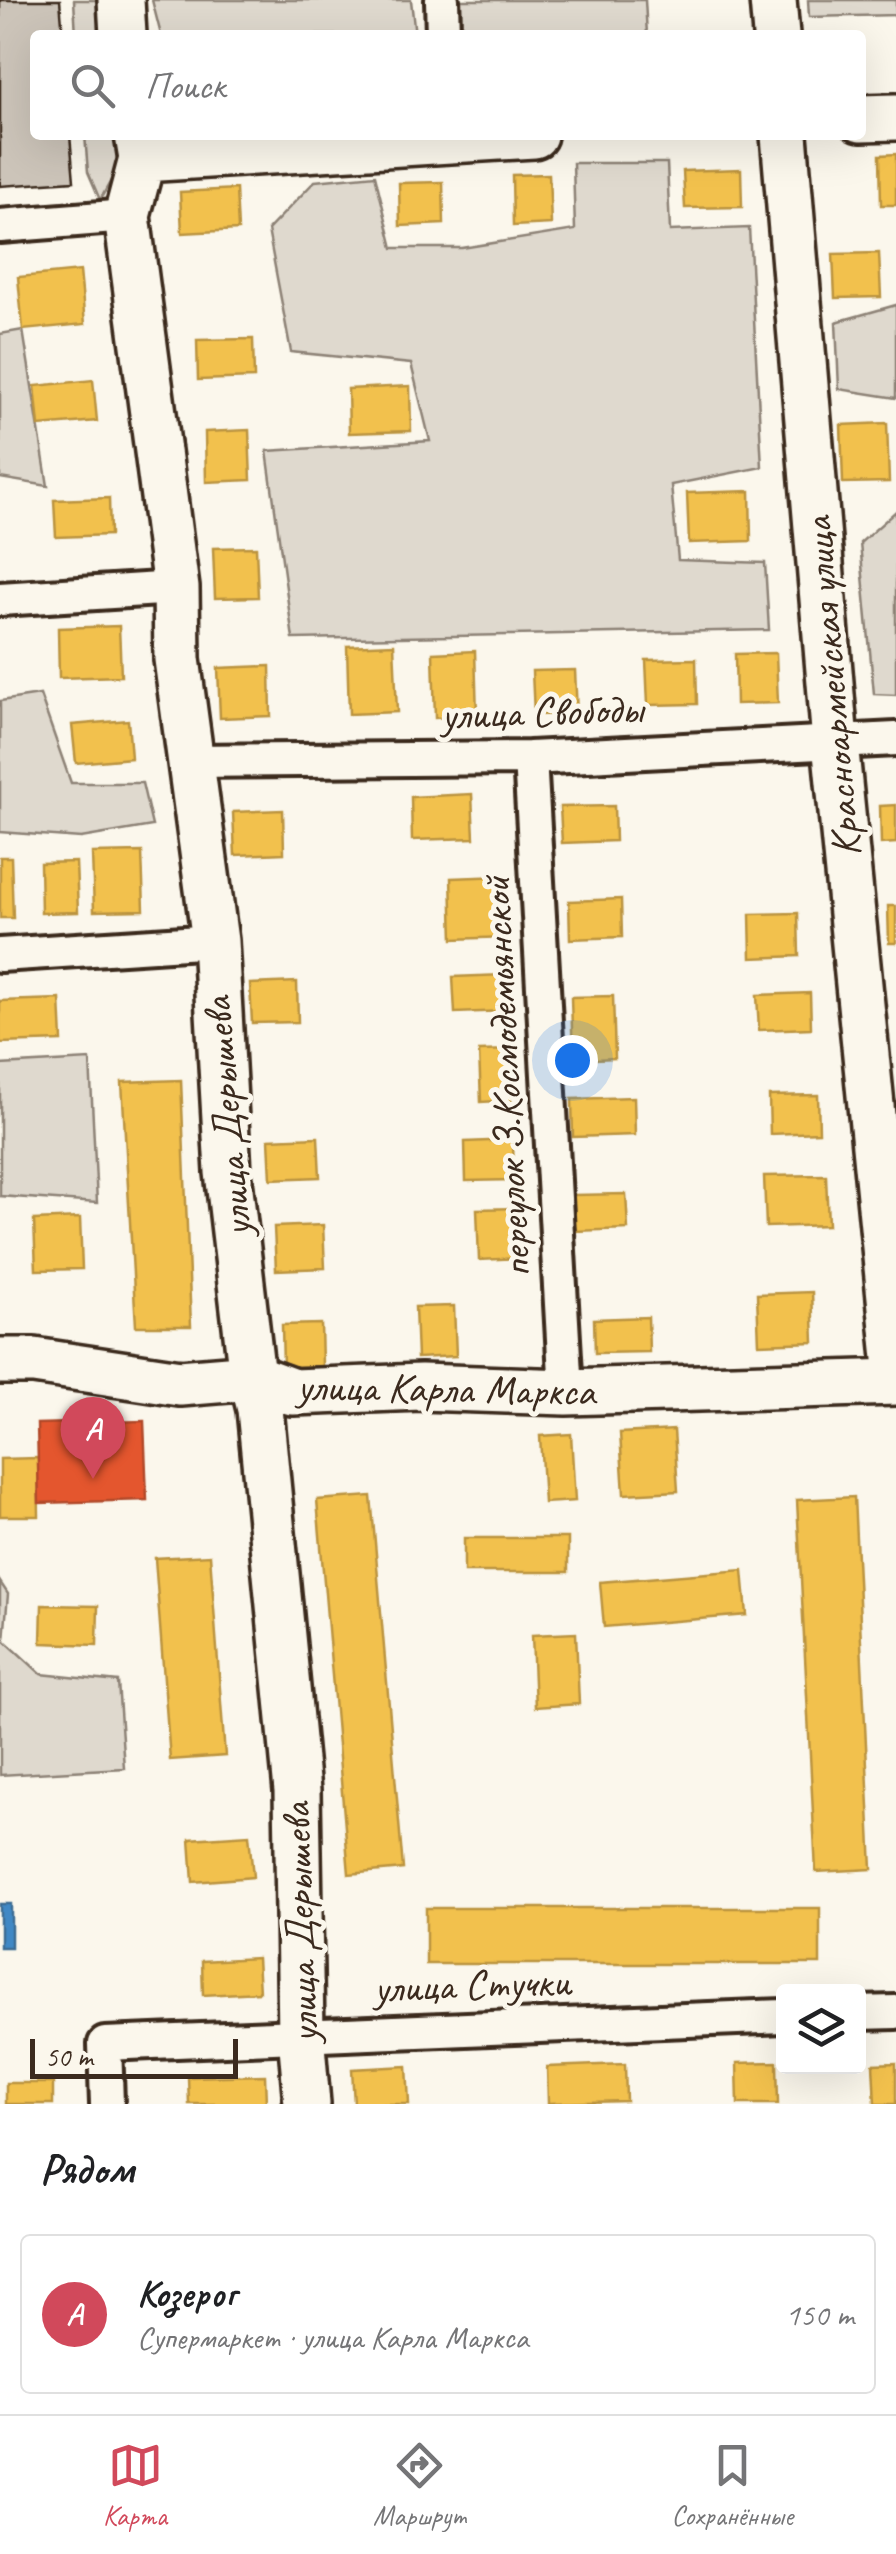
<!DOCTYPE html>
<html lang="ru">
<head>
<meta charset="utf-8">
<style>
	:root { --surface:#fff; --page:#f6f6f6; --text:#202124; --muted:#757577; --line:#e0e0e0; --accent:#d1495b }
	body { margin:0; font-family:Caveat,sans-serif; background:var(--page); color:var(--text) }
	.controls { position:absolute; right:30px; bottom:30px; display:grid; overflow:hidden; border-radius:10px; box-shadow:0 10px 40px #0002 }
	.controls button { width:90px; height:90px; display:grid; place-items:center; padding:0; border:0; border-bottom:2px solid var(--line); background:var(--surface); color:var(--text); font:50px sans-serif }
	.scale { position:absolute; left:30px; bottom:25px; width:208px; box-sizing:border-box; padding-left:10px; border:5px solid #3b2a1e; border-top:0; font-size:28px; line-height:35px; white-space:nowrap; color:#3b2a1e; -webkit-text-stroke:8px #fbf7ec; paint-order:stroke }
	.you { position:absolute; left:572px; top:1060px; width:35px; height:35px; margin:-25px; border:8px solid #fff; border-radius:50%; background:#1a73e8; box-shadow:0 0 0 15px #1a73e833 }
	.badge { display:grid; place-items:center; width:65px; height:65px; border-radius:50%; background:var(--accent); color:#fff; font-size:32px; font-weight:700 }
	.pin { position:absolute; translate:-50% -82px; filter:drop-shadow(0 2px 5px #0008) }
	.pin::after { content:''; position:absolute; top:52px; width:35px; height:30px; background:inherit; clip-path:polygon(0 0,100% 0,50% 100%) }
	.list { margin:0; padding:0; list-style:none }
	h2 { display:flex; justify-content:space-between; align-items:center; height:130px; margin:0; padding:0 40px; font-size:42px }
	h2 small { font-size:32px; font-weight:400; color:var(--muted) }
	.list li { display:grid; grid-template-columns:65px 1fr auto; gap:30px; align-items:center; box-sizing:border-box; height:160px; margin:0 20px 20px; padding:0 20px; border:2px solid var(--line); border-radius:10px }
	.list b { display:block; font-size:38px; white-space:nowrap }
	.list p { margin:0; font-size:32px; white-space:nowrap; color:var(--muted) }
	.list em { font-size:32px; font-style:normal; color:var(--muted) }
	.icon { flex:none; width:55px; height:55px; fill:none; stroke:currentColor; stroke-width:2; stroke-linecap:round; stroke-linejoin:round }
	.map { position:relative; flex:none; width:896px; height:2104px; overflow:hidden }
	.search { position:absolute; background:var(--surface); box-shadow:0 10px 40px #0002; left:30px; right:30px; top:30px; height:110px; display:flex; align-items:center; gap:25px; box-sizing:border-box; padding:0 35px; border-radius:10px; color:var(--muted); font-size:38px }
	.sheet { height:310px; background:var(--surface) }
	nav { display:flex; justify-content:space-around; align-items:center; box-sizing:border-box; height:140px; border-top:2px solid var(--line); background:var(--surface); font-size:28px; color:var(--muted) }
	nav a { display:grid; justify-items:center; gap:5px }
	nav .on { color:var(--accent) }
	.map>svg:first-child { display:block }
</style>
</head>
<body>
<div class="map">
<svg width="896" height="2104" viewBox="0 0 896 2104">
	<rect width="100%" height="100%" fill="#fbf7ec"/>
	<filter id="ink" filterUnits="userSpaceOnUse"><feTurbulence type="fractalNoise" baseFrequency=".01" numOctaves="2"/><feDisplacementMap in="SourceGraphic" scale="20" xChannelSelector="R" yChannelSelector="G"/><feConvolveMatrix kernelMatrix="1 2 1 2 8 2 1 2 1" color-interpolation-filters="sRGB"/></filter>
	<g filter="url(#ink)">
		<path fill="#dfd9ce" stroke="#8d8276" stroke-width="2.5" d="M74,0H103L107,35H76Z
			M152,0H411L415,35H161Z
			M461,0H645L647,35H462Z
			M808,0H896V15L809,17Z
			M85,135H120L123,159L100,200L88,172Z
			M573,163H667L670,231L749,228L762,467L671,485L678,560L765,563L769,630L293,639L267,451L430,441L411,364L291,352L268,230L315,181L375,175L393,248H462L575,230Z
			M896,305V398L839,389L836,322Z
			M23,330L48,486L0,478V334Z
			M896,511V695L874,694L860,543Z
			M40,695L71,783H142L152,826L81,838L0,832V701Z
			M90,1060L97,1203L0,1196V1065Z
			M0,1582L8,1594L4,1640L41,1674L118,1682L124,1768L0,1775Z"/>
		<path fill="#f2c14e" stroke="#bb9440" stroke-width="2.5" d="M896,154V205H881L880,155Z
			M741,169L742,207L685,208L683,171Z
			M549,174L551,224L513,226L512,175Z
			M443,182L444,224L400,226L399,183Z
			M236,189L238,230L182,233L180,192Z
			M879,253L881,297L835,298L833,254Z
			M80,271L85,324L23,330L18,277Z
			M253,339L254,378L198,380L197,340Z
			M93,380L97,421L39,426L35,386Z
			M410,386L411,431L349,433L348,389Z
			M887,423L889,482L843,483L841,425Z
			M249,430L251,480L206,482L205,432Z
			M750,491L751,541L689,543L687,493Z
			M109,498L110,535L56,537L54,500Z
			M256,547L258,597L215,598L213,548Z
			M119,626L121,676L59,678L58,628Z
			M394,644L397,712L349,714L347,646Z
			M475,651L477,716L435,718L433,653Z
			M776,653L778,703L736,704L735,654Z
			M696,659L697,704L648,705L646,660Z
			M270,666L271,716L220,718L218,668Z
			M575,670L577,714L534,715L532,671Z
			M128,720L131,758L76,763L72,725Z
			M472,794L474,838L412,840L411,797Z
			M896,805V843L881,844L880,806Z
			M614,806L615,841L562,843L560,807Z
			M283,810L284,853L235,855L233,812Z
			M142,852L144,910L94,911L92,853Z
			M0,857H11L13,918H0Z
			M76,862L78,912L41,913L40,863Z
			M504,876L506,937L453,939L451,878Z
			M621,899L622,937L570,939L569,901Z
			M888,906H896V943H889Z
			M798,913L799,956L751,958L750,914Z
			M504,975L506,1011L455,1013L453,977Z
			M297,982L298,1022L252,1023L250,984Z
			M810,993L811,1028L759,1030L757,995Z
			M613,996L615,1058L573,1060L571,997Z
			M60,999L62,1041L0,1043V1001Z
			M514,1050L516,1100L481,1102L479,1051Z
			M181,1080L191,1326H136L122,1082Z
			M818,1095L819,1132L770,1134L769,1096Z
			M634,1097L635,1135L573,1137L572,1099Z
			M318,1137L320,1177L271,1179L269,1139Z
			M513,1140L514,1180L466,1181L465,1142Z
			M826,1175L828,1225L766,1227L764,1176Z
			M626,1194L628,1229L574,1231L573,1195Z
			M520,1208L522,1258L479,1260L477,1209Z
			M80,1218L82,1269L36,1270L34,1220Z
			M323,1225L325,1268L276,1270L274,1227Z
			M812,1292L814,1342L759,1344L757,1294Z
			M454,1306L456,1356L417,1358L415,1307Z
			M648,1317L649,1352L595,1353L594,1319Z
			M321,1324L322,1366L283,1367L282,1325Z
			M674,1430L678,1491L624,1494L620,1433Z
			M571,1434L575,1501L544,1503L540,1436Z
			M38,1458L39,1516H0V1459Z
			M371,1496L403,1869L349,1874L317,1500Z
			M854,1497L872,1869L816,1872L797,1500Z
			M464,1538H568V1572H464Z
			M210,1555L225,1756L170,1760L155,1558Z
			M743,1570L747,1615L604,1627L600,1582Z
			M42,1605L98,1606L97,1645L41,1643Z
			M576,1633L579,1704L535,1707L532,1635Z
			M249,1835L253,1877L193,1882L190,1839Z
			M426,1908H820V1964H426Z
			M257,1958L259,1992L203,1995L202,1961Z
			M777,2062L778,2104H738L737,2063Z
			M896,2063V2104H875L873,2064Z
			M625,2064L626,2101L548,2103L547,2067Z
			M407,2066L409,2104H354L352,2069Z
			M265,2075L266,2104H189L188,2077Z
			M6,2083H53V2104H6Z"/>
		<path fill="#e4572e" stroke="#b14a29" stroke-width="2.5" d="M144,1421L147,1500L39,1503L37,1424Z"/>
		<path fill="#3f88c5" stroke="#3e6c93" stroke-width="2.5" d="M0,1904H11V1947H0Z"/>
		<path fill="#ccc4b9" stroke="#3b2a1e" stroke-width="2.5" d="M0,0H60L63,35H35V135H70L74,181L0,186Z"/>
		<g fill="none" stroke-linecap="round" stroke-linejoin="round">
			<g stroke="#3b2a1e" stroke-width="40">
				<path id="street" d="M442,0L443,35
					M0,226L127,216
					M0,599L176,588
					M530,758L566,1392
					M191,761L530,758L896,739
					M0,955L215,941
					M858,2013L896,2012
					M107,2104L105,2044L784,2016"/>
			</g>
			<g stroke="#3b2a1e" stroke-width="52">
				<path id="secondary" d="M121,0L123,35
					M773,0L776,35
					M861,118L896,117
					M138,135L142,159L127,216L176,588L177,659L215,941L228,1172L252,1377L260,1409L297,1791L301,2034L307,2104
					M784,135L835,742L896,1358
					M142,159L534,135
					M0,1361H34L180,1383L252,1377L293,1392L421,1387L566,1392L896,1382"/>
			</g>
			<use href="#street" stroke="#fbf7ec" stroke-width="32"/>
			<use href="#secondary" stroke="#fbf7ec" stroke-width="45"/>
		</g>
	</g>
	<g text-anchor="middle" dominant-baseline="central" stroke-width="10" stroke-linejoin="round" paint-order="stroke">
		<g font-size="42" fill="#3b2a1e" stroke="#fbf7ec">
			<text transform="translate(832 687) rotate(-95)">Красноармейская улица</text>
			<text transform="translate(542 712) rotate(-2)">улица Свободы</text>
			<text transform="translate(506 1077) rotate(-93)">переулок З.Космодемьянской</text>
			<text transform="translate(227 1117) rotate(-95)">улица Дерышева</text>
			<text transform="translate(446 1389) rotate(1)">улица Карла Маркса</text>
			<text transform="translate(300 1923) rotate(-92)">улица Дерышева</text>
			<text transform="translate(472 1985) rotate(-2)">улица Стучки</text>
		</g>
	</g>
</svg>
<div class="controls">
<button><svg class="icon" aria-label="layers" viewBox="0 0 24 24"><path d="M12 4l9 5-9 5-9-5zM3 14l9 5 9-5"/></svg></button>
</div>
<div class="scale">50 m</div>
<div class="you"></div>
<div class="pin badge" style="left:93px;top:1479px">A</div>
<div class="search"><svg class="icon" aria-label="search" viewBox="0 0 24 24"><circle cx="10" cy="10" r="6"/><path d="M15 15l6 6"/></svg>Поиск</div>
</div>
<section class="sheet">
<h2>Рядом<small></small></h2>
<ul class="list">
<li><span class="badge">A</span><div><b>Козерог</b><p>Супермаркет · улица Карла Маркса</p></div><em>150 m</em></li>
</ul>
</section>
<nav>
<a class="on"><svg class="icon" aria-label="map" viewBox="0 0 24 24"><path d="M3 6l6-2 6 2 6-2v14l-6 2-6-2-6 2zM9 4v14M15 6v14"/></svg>Карта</a>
<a><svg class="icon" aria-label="directions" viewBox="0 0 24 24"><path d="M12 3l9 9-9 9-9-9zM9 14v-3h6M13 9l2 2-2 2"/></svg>Маршрут</a>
<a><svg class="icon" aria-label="saved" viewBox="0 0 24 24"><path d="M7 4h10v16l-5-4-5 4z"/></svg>Сохранённые</a>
</nav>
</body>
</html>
